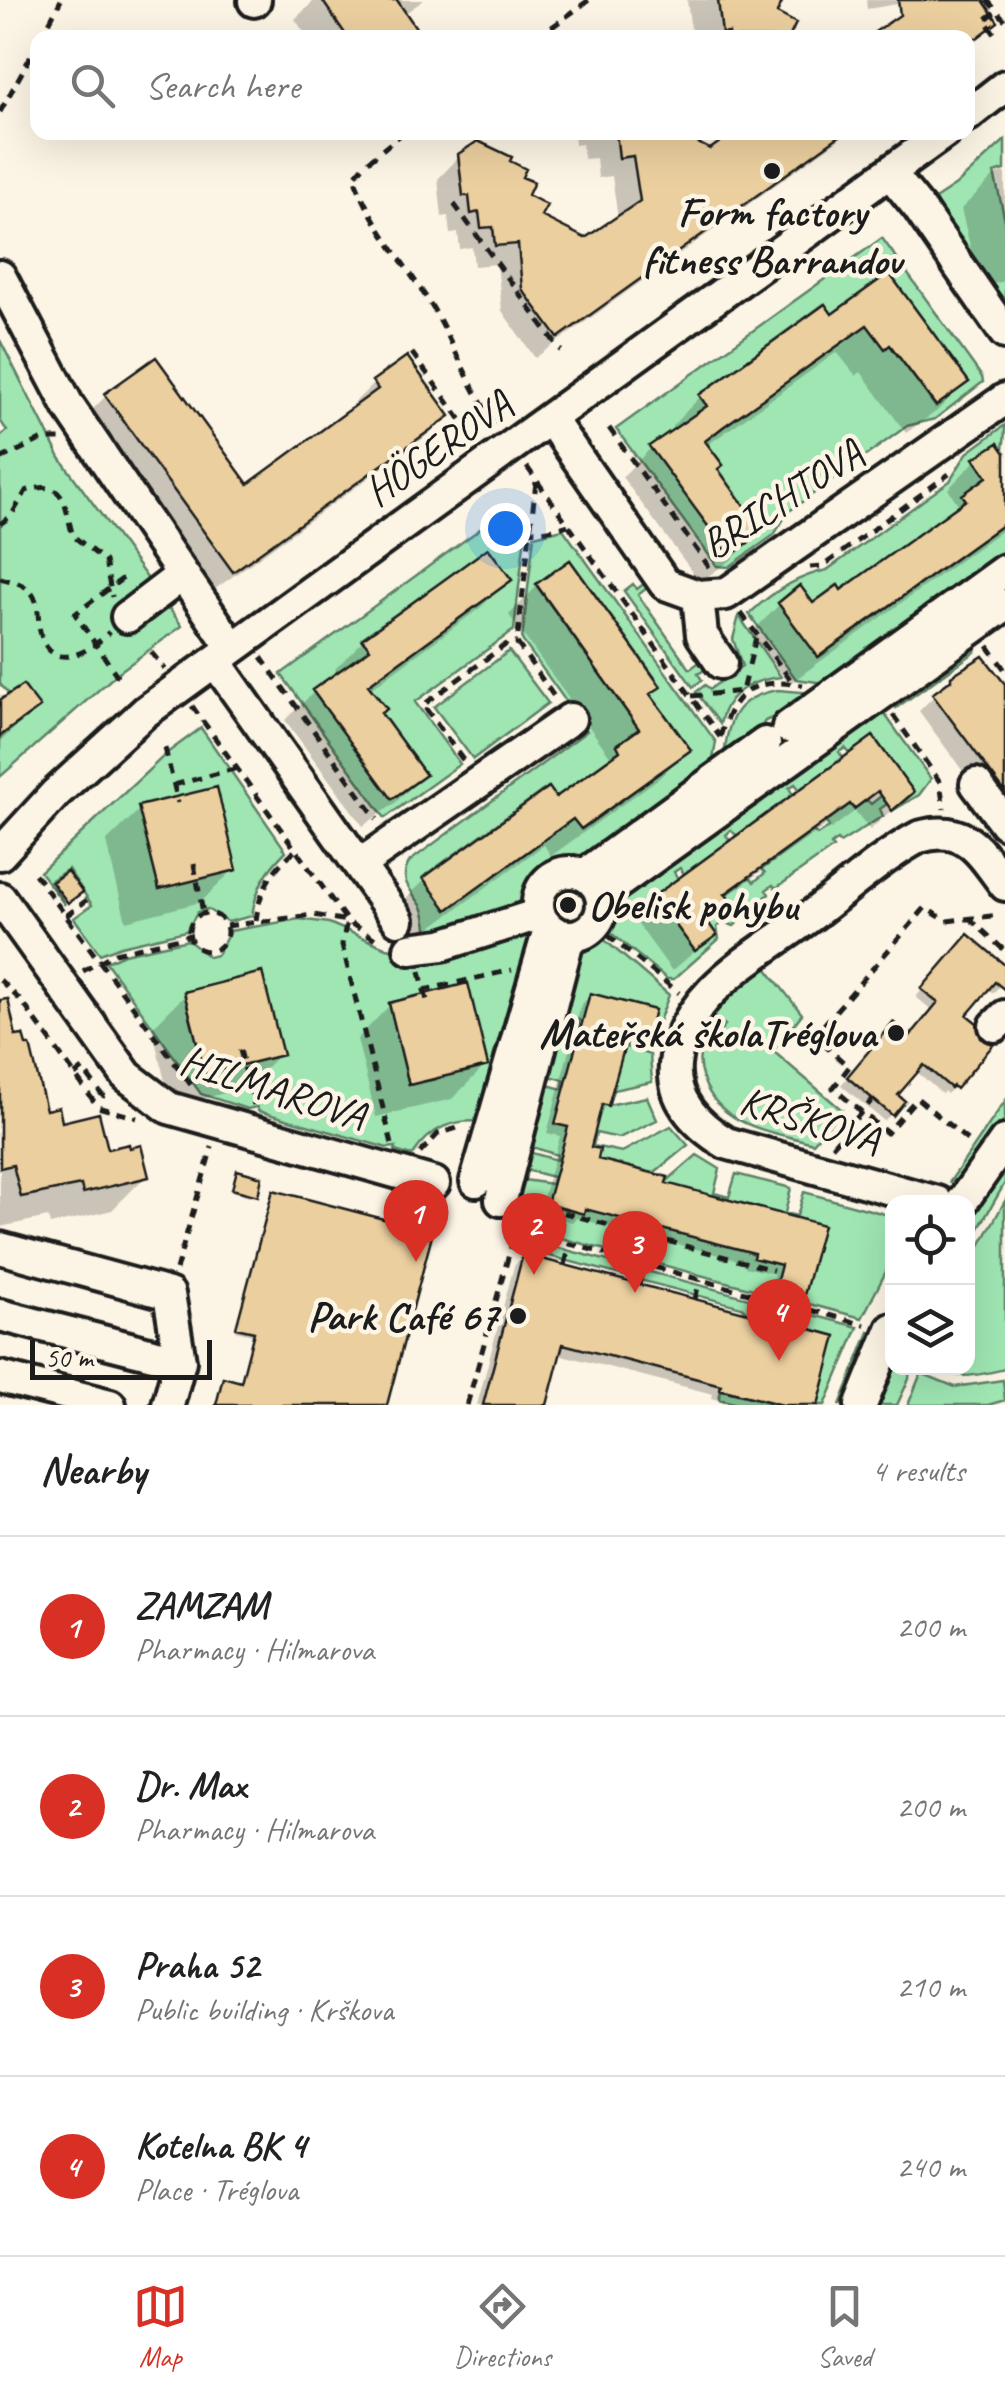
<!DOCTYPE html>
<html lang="en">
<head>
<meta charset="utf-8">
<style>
	:root { --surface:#fff; --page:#f6f6f6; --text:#222; --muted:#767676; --line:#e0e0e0; --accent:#d93025 }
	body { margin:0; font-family:Caveat,sans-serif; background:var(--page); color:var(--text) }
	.controls { position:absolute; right:30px; bottom:30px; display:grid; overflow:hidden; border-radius:20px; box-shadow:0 10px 40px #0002 }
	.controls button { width:90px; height:90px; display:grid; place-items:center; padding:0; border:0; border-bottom:2px solid var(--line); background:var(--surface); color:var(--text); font:50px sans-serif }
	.scale { position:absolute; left:30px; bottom:25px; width:182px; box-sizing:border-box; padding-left:10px; border:5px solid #1c1c1c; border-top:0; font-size:28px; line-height:35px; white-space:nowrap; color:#1c1c1c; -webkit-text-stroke:8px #fcf5e5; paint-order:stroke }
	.you { position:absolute; left:505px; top:528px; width:35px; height:35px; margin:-25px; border:8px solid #fff; border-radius:50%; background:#1a73e8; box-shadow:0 0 0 15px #1a73e833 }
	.badge { display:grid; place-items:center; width:65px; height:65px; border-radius:50%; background:var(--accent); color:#fff; font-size:32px; font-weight:700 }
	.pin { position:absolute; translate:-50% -82px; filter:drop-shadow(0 2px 5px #0008) }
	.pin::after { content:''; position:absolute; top:52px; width:35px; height:30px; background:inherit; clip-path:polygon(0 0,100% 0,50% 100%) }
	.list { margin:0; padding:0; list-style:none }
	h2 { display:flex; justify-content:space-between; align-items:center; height:130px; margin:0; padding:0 40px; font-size:42px }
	h2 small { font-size:32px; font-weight:400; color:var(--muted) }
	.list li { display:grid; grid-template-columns:65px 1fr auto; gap:30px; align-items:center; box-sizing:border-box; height:180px; padding:0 40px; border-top:2px solid var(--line) }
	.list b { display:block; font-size:38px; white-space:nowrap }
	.list p { margin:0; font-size:32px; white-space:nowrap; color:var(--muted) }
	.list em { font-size:32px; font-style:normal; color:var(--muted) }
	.icon { flex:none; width:55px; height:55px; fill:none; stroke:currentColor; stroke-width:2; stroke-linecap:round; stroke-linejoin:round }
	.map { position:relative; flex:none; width:1005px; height:1405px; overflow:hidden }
	.search { position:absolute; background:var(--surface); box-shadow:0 10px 40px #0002; left:30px; right:30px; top:30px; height:110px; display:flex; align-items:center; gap:25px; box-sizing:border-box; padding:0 35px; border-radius:20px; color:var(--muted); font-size:38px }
	.sheet { height:850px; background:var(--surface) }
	nav { display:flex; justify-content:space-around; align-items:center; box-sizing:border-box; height:140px; border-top:2px solid var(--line); background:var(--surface); font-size:28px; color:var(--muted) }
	nav a { display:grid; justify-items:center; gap:5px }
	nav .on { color:var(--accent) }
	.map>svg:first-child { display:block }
</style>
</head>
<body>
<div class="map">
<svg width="1005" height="1405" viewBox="0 0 1005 1405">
	<rect width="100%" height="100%" fill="#fcf5e5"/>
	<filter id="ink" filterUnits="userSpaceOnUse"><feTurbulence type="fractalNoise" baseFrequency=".01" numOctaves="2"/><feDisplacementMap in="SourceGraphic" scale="20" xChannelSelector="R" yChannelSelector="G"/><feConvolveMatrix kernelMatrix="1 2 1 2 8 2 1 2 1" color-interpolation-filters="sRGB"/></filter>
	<g filter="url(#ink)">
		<path fill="#9fe6b3" stroke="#5e8168" stroke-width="2.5" fill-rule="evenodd" d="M1005,140V170L994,173L1005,220V301L944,218L935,199L956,185Z
			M882,238L982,377L983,382L935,419L907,426L788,512L774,535L729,567L717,566L616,429ZM889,273L969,382L935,406L890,345L885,348L867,325L723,427L705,441L723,465L718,469L763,532L730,555L650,446L707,406L699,395L824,304L832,314Z
			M0,340L60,458L182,626L119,672L0,777V737L39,708L24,686L10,695L0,684V437L7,431L0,420Z
			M1005,425C1005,466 994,471 963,495L966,500L841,590L837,585L813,603L799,585L778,603L819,657L1005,523V564L838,685L796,679L749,614C771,593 798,576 827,570L950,481L967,453Z
			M495,518L508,529L525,535L514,630L415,702L460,764L385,818L281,674ZM489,549L512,580L368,685L386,708L381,713L426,775L393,799L312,690L370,649L362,638Z
			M563,529L716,742L710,777L591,864C554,849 523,869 521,908L429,942C427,931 427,917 422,907C412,890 397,881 410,861L587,731L522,640L534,536ZM570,560L661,686L650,694L691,750L582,829L573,819L447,909L423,877L548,787L556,797L620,751L617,745L639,729L536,585Z
			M649,580L652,584L638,595L690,669L705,658L711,666L698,674L702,680L693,687L624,591L633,584L637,589Z
			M739,616L781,677C751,680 726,693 720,724L696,692L705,685L710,689L742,666L733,639Z
			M969,635L976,645L975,652L896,708L887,695Z
			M509,651L548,703L473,759L434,707Z
			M778,690L825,694L765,721L757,734L722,771C728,727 728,698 778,690Z
			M876,702L931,779L919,795L892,811L914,793L874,737L850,754L845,748L839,752L844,759L800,790L795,784L789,788L793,795L737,836L731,830L726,835L730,841L684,874L680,868L674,872L678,879L654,896L695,951L717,936L708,923L719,914L716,909L729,900L726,895L750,877L754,882L765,873L762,869L813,831L817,835L829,827L826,822L850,804L854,809L867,800L871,804L881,796L887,804L880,809L883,816L840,843L837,840L831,845L833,848L776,888L773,885L766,890L769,894L734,926L724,922L717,927L719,939L674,979H667L606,929L612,914V893Z
			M201,728L286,851C266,871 256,887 252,916L228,922L207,909L198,912L186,931L121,946L100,954L74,918L92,905L68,869L50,881L65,905L40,872L167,753ZM139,807L186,882L159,889Z
			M299,919L329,923L387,948L412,953L529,930L538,940L487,1122C453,1118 431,1127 412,1156L395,1151L396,1147L387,1148L258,1111L257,1107L247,1109L201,1094L106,962L124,954L188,940L209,957L217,955L230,931ZM262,973L282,1055L205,1074L184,992ZM467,984L488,1066L463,1073L459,1056L436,1079L409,1085L389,1003Z
			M600,936L669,995L653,1037L630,1032L626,1047L650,1055L652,1082L613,1090L608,1105L647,1097L657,1120L619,1138L596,1133L593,1146L622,1152L671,1126L688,1145L650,1176L667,1181L697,1155L720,1169L714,1193L729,1197L736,1174L791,1188L785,1213L797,1216L804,1192L892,1216V1260L862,1318L527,1229L507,1192L510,1178L552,1184L553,1177L514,1167L518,1149L557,1160V1155L520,1143L537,1082L562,1089L564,1080L539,1073L553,1023L578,1029L579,1020L554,1014L575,949Z
			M763,964L802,1014L773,1051L842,1110L813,1143C770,1131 720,1127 703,1079C696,1061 700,1043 711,1027L719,1033L725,1025L708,1012Z
			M1005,1101V1119L964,1175L949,1183Z
			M1005,1164V1183L968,1247V1222Z
			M1005,1201V1369C980,1375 958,1381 934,1368H968V1267Z
			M525,1239L858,1327L825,1405H818L835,1336L747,1312L742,1307L523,1249Z
			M869,1332L877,1336L847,1405H840Z
			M892,1364V1368H910L909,1379L897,1405H875Z
			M921,1373L955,1387L1003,1380L1005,1400L988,1405H908Z
			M721,1390L778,1404V1405H740L719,1399Z"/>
		<path fill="#0003" d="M315,0H424L404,14L420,38H308L295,19Z
			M687,0H775L773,14L786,38H692Z
			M866,0H922L867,9Z
			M926,0H979L995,22L968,48V38Z
			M574,132H671L710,152L739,132H849L535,358L502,311L497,264L474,266L472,247L460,249L458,233L450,234L448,216L442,217L438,179L460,156L518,178L524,197L537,217L586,241L618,219L612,176L598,178L596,158L584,159L582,144L575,145Z
			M1005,172V281L980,287L961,209L995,175Z
			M888,276L966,382L937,411L906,433L861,372L856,376L837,352L706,446L715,470L760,532L731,560L700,582L622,477L651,448L676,431L672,426L700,397L824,307L832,317Z
			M374,383L447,415L425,437L211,592L84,418L106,396L247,487L355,409L352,405Z
			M1005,457V528L789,684L751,633L779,605L813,607L840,594L937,525L958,504L948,489L976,460Z
			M488,552L509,580L480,608L369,690L378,714L423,775L394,804L363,826L285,720L314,692L339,674L335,669L363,641Z
			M569,563L658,686L648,696L688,750L659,778L551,856L544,845L418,937L396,908L425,880L556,801L589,776L610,756L509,615L537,586Z
			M952,678L1005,688V829L919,711Z
			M0,694L4,700L37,707L0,742Z
			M873,740L911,792L870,830L855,811L831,829L828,824L725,897L704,921L714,935L672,971L634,919L656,898Z
			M140,809L234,869L201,902L126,921L106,842Z
			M54,884L77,895L64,904L51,887Z
			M961,945L1005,969V980L993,993L987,988L964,1015L954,1087L947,1094L944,1091L942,1094L916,1071L895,1096L891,1114L884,1121L841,1085L886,1032L909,1039L933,1011L916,997Z
			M186,994L280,1054L246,1088L171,1106L152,1028Z
			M590,996L646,1035L637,1044L624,1041L606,1105L597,1114L587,1148L594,1161L663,1185L820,1227L793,1327L816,1405H737L712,1398L713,1394L558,1354L544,1405H477L514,1266L523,1256L762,1319L774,1274L745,1267L746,1262L576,1218L572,1222L539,1213L560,1136L547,1133L581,1005Z
			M390,1005L485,1066L452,1099L376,1117L357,1039Z
			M0,1013L15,1039L45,1114L146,1176L112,1210L50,1225L48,1217L0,1227Z
			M238,1173L255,1194L252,1197L231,1191Z
			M273,1193L384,1405H215L224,1380L240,1384L252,1335L235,1331Z"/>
		<path fill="#ebcf9f" stroke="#1c1c1c" stroke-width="2.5" d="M322,0H397L423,38H348Z
			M718,0H783L777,13L796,23L789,38H729V33L722,34Z
			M898,0H983L998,22L977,38H866L900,15Z
			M616,132H676L710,149L734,132H845L558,338L522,289L518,244L495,246L493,227L481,228L479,212L471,214L469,196H463L458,154L478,141L512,157L510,161L526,169L522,177L534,182L528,195L547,205L541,216L585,238L640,201L633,156L619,158Z
			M889,273L969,382L936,406L890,345L885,349L867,325L723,427L705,441L723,465L718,469L763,532L730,556L649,446L707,406L699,395L825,304L832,314Z
			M407,356L450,416L233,572L104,394L156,357L248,484L378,389L372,381Z
			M998,443L1005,453V523L818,657L778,603L800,585L813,603L838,585L841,590L966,500L962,495L987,477L974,458Z
			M488,548L512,580L368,685L387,709L381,713L426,775L392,799L312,690L370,649L362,639Z
			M570,560L661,687L650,694L691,750L581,829L573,819L447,910L423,878L549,787L556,797L620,751L617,745L639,729L536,584Z
			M983,656L1005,684V792L932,694L951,680V676Z
			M23,685L40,707L0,736V700Z
			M873,736L914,792L892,811L878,791L854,809L850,804L725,894L730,899L705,918L717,935L695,951L654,896Z
			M217,787L237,870L159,889L138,806Z
			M67,871L83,892L68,903L52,882Z
			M968,934L1005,965V990L995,982L967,1015L977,1023L981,1038L994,1044L956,1089L953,1086L951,1088L924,1065L898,1095L905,1101L893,1116L847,1077L893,1022L910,1036L938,1002L921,989Z
			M262,972L283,1055L205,1074L184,992Z
			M468,983L488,1066L409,1085L389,1003Z
			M590,993L655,1010L648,1036L629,1031L608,1106L602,1104L591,1147L600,1149L598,1159L668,1177L666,1183L823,1225L796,1325L836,1336L818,1405H783L720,1389L721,1385L563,1344L547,1405H483L523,1254L767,1318L781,1265L753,1258L754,1253L585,1209L584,1214L547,1204L568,1127L555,1124Z
			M8,999L16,1036L23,1035L26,1045H30L46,1110L59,1107L62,1122L99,1113L108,1149L129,1144L130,1148L141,1145L149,1177L83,1193L81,1185L21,1197L13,1165L0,1168V1000Z
			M237,1170L262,1177L258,1196L232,1189Z
			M273,1190L433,1232L387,1405H216L223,1377L241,1382L254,1332L236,1328Z"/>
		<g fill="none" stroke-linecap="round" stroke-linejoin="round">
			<g stroke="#1c1c1c" stroke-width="38">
				<path id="minor" d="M254,1L255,0
					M968,115L1005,86
					M891,174L918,207L1005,333
					M0,276L69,407L232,647
					M551,420L665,584L698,596L726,594L1005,399
					M698,596L702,635L721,663
					M127,617L182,575
					M215,661L359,865L570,719
					M788,727L1005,570
					M976,784L1005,823
					M0,854L56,793L145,712L945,132
					M359,865L398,920
					M538 904a32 32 0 1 1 64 0a32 32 0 1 1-64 0Z
					M584,875L765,743
					M601,895L1005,605
					M0,898L127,1076L169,1108L434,1183
					M410,949L442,945L539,914
					M995,1026L1005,1016
					M476,1181L549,929
					M501,1200L569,936
					M937,1202L726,1143C698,1126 672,1101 675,1065C681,994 756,956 808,918C844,891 880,858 919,837C966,823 980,852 1005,885
					M962,1202L1005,1141
					M0,1248L169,1294L180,1361L168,1405
					M0,1315L180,1361
					M0,1377L110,1405
					M861,1405L892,1329"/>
			</g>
			<path stroke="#1c1c1c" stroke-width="5" stroke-dasharray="10 8" stroke-linecap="butt" d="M987,0L1005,20
				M994,33L985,20L995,12
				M41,38L61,0
				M537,38L589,0
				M0,112L38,43
				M404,132L365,164L354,177C372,227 407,265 434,310C456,348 471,392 497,426
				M454,204L561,351
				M412,353L464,424
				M609,428L709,567
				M0,459L43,439H62
				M527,467L720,737
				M536,482L517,643L555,698
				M494,513C517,533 539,535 568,525
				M0,524L11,516L26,491C68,477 64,508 73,536L105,561L112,597
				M810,567L823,566L949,474
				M0,578C10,581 21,582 29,590C42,602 36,620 41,635C52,674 92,651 109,632
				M741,613L793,683
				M988,646L1005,670
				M151,652L165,669
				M261,657L377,819
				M749,665L756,637
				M118,677L75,614L126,576
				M692,696L742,691L746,675
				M192,706L347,921L380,942
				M893,715L940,782L944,809
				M720,737C735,689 753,678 803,685
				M165,748L178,803
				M463,760L423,705L508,643H517
				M174,785L238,768
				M194,864L203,913
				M35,874L191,1085
				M189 932a19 19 0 1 1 38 0a19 19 0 1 1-38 0Z
				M66,916L87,900
				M969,918L1005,951
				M256,921C259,891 272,868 296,850
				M594,924L679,993
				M226,926L314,915L347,921L342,945L392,1144
				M83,971L115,953L188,936
				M420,971L424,990L512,970
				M0,980L23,1003L98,1107L137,1118
				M424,990L427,1000
				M240,1050L254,1105
				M75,1075L83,1069L102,1095L111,1099
				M967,1140L917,1098L887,1133L833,1088L849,1067L814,1036L925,908L947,921L1000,915
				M832,1146L873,1099
				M420,1153L438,1134L464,1126
				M516,1229L865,1325
				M528,1233L539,1206L773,1270
				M565,1264L570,1244
				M176,1270L212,1147
				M639,1284L644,1265
				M695,1299L700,1280
				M467,1405L516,1229"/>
			<use href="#minor" stroke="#fcf5e5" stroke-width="30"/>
		</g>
	</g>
	<g fill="#1c1c1c" stroke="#fcf5e5" stroke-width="4">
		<circle cx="772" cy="171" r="10"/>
		<circle cx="568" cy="905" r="10"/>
		<circle cx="896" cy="1033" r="10"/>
		<circle cx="518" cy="1316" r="10"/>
	</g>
	<g text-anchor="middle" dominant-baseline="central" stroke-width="9" stroke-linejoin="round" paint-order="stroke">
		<g font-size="42" font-weight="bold" fill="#1c1c1c" stroke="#fcf5e5" text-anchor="end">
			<text x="772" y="212" text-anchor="middle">Form factory<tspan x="772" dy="48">fitness Barrandov</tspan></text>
			<text x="588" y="905" text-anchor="start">Obelisk pohybu</text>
			<text x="876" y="1033">Mateřská školaTréglova</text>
			<text x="498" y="1316">Park Café 67</text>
		</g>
		<g font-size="42" fill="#1c1c1c" stroke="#fcf5e5">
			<text transform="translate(438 448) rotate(-35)">HÖGEROVA</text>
			<text transform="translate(782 499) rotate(-33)">BRICHTOVA</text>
			<text transform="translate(273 1088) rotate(18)">HILMAROVA</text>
			<text transform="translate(810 1120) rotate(17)">KRŠKOVA</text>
		</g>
	</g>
</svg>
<div class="controls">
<button><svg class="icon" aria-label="locate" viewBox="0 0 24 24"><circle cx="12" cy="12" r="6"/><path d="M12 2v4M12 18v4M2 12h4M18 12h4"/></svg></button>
<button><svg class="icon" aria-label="layers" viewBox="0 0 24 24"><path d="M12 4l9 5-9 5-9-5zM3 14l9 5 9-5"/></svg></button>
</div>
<div class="scale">50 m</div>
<div class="you"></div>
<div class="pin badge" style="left:416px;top:1262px">1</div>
<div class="pin badge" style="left:534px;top:1275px">2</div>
<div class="pin badge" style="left:635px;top:1293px">3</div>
<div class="pin badge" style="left:779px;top:1361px">4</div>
<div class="search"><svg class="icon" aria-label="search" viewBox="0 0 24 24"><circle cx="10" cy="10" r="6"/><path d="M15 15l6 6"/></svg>Search here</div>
</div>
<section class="sheet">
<h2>Nearby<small>4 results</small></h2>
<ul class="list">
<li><span class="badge">1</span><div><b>ZAMZAM</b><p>Pharmacy · Hilmarova</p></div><em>200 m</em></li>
<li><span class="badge">2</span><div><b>Dr. Max</b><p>Pharmacy · Hilmarova</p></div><em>200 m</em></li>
<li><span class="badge">3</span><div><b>Praha 52</b><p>Public building · Krškova</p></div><em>210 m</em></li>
<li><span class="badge">4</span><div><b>Kotelna BK 4</b><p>Place · Tréglova</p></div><em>240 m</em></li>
</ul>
</section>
<nav>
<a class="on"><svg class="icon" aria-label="map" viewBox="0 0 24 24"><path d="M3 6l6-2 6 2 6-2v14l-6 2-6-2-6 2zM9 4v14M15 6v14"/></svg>Map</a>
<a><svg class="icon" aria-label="directions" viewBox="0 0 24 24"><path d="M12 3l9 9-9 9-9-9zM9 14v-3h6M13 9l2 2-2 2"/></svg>Directions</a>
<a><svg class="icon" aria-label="saved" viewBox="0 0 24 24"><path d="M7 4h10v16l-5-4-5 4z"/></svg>Saved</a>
</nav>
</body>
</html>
